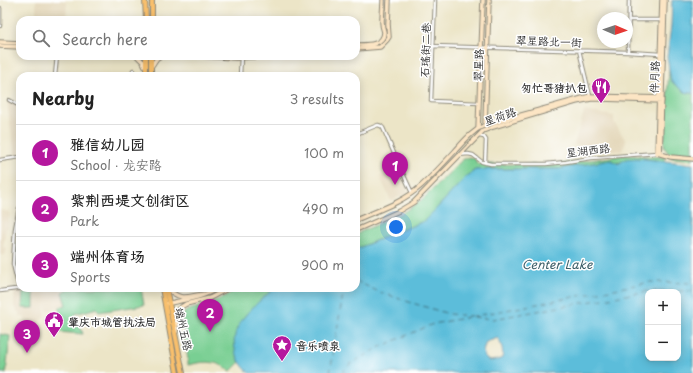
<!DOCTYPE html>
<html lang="en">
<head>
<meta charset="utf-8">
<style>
	:root { --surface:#fff; --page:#f6f6f6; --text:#222; --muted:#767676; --line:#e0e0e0; --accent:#b5179e }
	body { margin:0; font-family:"Playpen Sans","LXGW WenKai TC",sans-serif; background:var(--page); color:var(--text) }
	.controls { position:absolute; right:12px; bottom:12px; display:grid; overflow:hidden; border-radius:8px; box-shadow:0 2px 10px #0003 }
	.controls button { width:36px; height:36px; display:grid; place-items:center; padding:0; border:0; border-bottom:1px solid var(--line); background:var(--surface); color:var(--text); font:20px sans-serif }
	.compass { position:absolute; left:597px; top:12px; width:36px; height:36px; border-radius:50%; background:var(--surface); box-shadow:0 2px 10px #0003; rotate:92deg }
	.you { position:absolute; left:396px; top:227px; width:14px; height:14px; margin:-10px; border:3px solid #fff; border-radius:50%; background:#1a73e8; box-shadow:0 0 0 6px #1a73e833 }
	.badge { display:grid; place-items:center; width:26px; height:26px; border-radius:50%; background:var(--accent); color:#fff; font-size:13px; font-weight:700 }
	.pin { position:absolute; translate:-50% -33px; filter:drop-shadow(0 1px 2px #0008) }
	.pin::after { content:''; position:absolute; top:21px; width:14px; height:12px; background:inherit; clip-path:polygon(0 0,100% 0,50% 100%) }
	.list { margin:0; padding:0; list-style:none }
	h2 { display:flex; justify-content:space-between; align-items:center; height:52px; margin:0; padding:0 16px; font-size:17px }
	h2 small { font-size:13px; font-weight:400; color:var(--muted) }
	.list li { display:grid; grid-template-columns:26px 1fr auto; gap:12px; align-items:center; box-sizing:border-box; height:56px; padding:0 16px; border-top:1px solid var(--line) }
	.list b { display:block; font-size:15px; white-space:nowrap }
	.list p { margin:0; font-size:13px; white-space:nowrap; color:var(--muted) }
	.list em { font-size:13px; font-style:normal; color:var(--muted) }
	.icon { flex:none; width:22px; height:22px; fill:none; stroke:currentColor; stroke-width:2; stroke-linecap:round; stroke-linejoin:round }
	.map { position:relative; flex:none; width:693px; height:373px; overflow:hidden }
	.search { position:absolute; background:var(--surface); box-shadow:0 2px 10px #0003; left:16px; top:16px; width:344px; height:44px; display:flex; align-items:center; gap:10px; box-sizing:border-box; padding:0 14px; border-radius:12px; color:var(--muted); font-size:15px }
	.panel { position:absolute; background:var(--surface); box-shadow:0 2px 10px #0003; left:16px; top:72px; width:344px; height:220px; border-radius:12px }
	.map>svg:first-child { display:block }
</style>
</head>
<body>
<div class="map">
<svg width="693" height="373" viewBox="0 0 693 373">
	<rect width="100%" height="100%" fill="#fff"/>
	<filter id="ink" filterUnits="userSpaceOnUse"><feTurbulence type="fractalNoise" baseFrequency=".025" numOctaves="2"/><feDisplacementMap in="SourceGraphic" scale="8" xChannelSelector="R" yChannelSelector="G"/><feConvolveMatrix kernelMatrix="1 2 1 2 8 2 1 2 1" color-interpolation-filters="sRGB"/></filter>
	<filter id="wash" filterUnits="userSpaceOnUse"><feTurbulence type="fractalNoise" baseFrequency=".012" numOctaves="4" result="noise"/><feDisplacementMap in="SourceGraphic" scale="16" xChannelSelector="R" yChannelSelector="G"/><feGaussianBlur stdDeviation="0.9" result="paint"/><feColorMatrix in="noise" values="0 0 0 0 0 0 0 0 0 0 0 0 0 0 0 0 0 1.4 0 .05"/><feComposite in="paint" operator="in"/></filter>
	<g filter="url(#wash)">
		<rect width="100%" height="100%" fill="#ece5c7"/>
		<path fill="#e3d6b7" d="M36,0H64V1L67,2L66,20H52V18L40,15V13H36Z
			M13,102L20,106V154L15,155L7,103Z
			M584,111L614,116V122L626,141L622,151L574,145Z
			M399,169L409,193L391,201L380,177Z
			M0,210L10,212L8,228L6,229L3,247L7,248L5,255H0Z
			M37,288H60L66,305L47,311L44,303L46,315L38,323L26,322L24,317L20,316L19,312H17L16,308H14V292Z"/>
		<path fill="#79cf93" stroke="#527d5f" d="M669,69L671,81L684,92L691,93L693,94V160L672,158L664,147Z
			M625,155L665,157V161C653,160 641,157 629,159C620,160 621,166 611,160L559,169H497L475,170L465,178L436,209L424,221L356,249V234L402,213L416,204L425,197L462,160L469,157L475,159L477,164L553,165Z
			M70,288H141L144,305L99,312L97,308L75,314L83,334L58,332L60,307L66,305L62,292Z
			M239,288H276L248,312L240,322L235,348L238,359L240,362L231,371C216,360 205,361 188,365V360L182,320L184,313L188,310L200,307L222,298Z
			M23,293H34V308H22Z
			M0,334L10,336L6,373H0Z"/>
		<path fill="#5bbdda" stroke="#437482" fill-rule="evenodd" d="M672,0H693V94L691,93L684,92L671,81L667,57L671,26Z
			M636,158L693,164V373H249C245,368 240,364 238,358C224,328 252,308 271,291L276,288H356V249L424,221L436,209L465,178L475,170L497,169H558L611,160C621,166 618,163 626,159C629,158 633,159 636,158ZM648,292H678V358H648ZM498,338C501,344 504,351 502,358L498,360L489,361C481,356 483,350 486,342Z
			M18,237H20V276C13,264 17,250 18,237Z"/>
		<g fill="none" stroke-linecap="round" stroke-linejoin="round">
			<path stroke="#3c5e68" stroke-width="1" stroke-dasharray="5 4" stroke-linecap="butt" d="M356,281L377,291L409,302L449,314L471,316
				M474,317L493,319L648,291H693
				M330,373L344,288
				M342,373L350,364L380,347L433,324L651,282L693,283"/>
		</g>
	</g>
	<g filter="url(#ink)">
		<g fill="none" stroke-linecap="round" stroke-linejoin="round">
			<g stroke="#8c8879" stroke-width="4.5">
				<path id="street" d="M435,0L431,101L479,103
					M0,8V26
					M629,20H661
					M433,46L628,52L661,54
					M579,50L590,96
					M628,52L629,0
					M55,76L57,56
					M131,76L133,70
					M240,76L241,56
					M9,100L20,106
					M356,134L378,125L381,126L383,128L400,167L412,193
					M479,136L484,137L486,140L485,163
					M459,155L468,154L473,155L482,162L491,164H546L566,162L591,158L657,153
					M0,160L20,157
					M19,289L13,264L15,229L19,208L20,207
					M0,291L24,288"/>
			</g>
			<g stroke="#8c8879" stroke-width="5.5">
				<path id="secondary" d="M662,0L657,153L671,157L693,159
					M0,42L20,43
					M356,45C366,45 384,46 384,32C383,29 382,25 382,22C382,15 383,7 383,0
					M0,46L20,47
					M356,49L380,47L387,40L389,37L388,24L389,0
					M137,56L143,62L146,68
					M199,56L236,58L268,56
					M151,67L157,58L161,56
					M485,126L489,0
					M478,129L483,0
					M660,154L665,0
					M356,220C378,210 402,203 421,186C433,175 444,163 455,151C464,141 472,131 485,125L590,96L662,98
					M356,230L399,211L414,202L483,131L493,127L576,102L591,99H602L662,101
					M167,288C181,302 187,296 204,294
					M165,304C183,300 202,298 218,288
					M176,332L177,313L178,309L186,304L210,298L229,288"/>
			</g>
			<g stroke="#8c8879" stroke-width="6">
				<path id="primary" d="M145,0L146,20
					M152,20V0
					M146,56V76
					M151,76V56
					M162,288L177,373
					M166,288L183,373"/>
			</g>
			<use href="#street" stroke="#fff" stroke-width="2.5"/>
			<use href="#secondary" stroke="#fce5c4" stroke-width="3.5"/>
			<use href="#primary" stroke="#f8bf6c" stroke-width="4"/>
		</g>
	</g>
	<defs>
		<g id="restaurant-pin" transform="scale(1)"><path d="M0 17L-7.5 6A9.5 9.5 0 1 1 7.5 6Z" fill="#b5179e" stroke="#fff"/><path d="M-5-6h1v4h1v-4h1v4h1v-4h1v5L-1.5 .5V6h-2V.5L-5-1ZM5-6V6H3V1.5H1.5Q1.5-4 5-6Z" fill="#fff"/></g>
		<g id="civic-pin" transform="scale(1)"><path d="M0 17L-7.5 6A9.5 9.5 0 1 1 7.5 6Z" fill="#b5179e" stroke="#fff"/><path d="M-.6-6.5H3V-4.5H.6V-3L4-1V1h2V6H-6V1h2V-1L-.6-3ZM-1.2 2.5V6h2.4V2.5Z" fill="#fff"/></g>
		<g id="sight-pin" transform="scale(1)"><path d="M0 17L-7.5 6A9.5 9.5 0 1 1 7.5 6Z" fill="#b5179e" stroke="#fff"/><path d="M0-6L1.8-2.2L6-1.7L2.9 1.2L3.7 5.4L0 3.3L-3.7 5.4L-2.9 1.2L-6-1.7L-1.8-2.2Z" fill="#fff"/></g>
	</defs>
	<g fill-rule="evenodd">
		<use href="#restaurant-pin" x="601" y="87"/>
		<use href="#civic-pin" x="54" y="321"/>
		<use href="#sight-pin" x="282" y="345"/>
	</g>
	<g text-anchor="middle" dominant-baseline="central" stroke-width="3" stroke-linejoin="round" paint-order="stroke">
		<g font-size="11" fill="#2b2b2b" stroke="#fff">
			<text transform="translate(549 41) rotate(2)">翠星路北一街</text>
			<text transform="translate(425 50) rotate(-88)">石瑶街二巷</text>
			<text transform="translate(478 65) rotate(-88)">翠星路</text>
			<text transform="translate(654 77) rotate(-88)">伴月路</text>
			<text transform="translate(500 116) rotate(-19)">星荷路</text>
			<text transform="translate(588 150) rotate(-7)">星湖西路</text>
			<text transform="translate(184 329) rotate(78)">端州五路</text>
		</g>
		<g font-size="11" font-weight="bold" fill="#2b2b2b" stroke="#fff" text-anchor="start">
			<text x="587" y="87" text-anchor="end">匆忙哥猪扒包</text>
			<text x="68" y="321">肇庆市城管执法局</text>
			<text x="296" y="345">音乐喷泉</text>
		</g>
		<g font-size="12" font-style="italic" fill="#3c5e68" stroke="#fff">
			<text x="557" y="264">Center Lake</text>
		</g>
	</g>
</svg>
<div class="controls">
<button>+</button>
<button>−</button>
</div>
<svg class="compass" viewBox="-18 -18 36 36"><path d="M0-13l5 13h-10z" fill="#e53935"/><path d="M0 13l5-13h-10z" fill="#767676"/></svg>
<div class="you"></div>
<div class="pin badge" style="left:395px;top:185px">1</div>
<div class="pin badge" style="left:210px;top:332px">2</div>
<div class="pin badge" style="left:27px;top:353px">3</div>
<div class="search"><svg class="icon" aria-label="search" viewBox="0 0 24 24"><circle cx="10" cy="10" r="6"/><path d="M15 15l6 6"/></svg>Search here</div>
<section class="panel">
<h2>Nearby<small>3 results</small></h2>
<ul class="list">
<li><span class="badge">1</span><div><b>雅信幼儿园</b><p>School · 龙安路</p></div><em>100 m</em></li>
<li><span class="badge">2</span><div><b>紫荆西堤文创街区</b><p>Park</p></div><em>490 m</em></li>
<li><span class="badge">3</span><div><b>端州体育场</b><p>Sports</p></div><em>900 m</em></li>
</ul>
</section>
</div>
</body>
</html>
